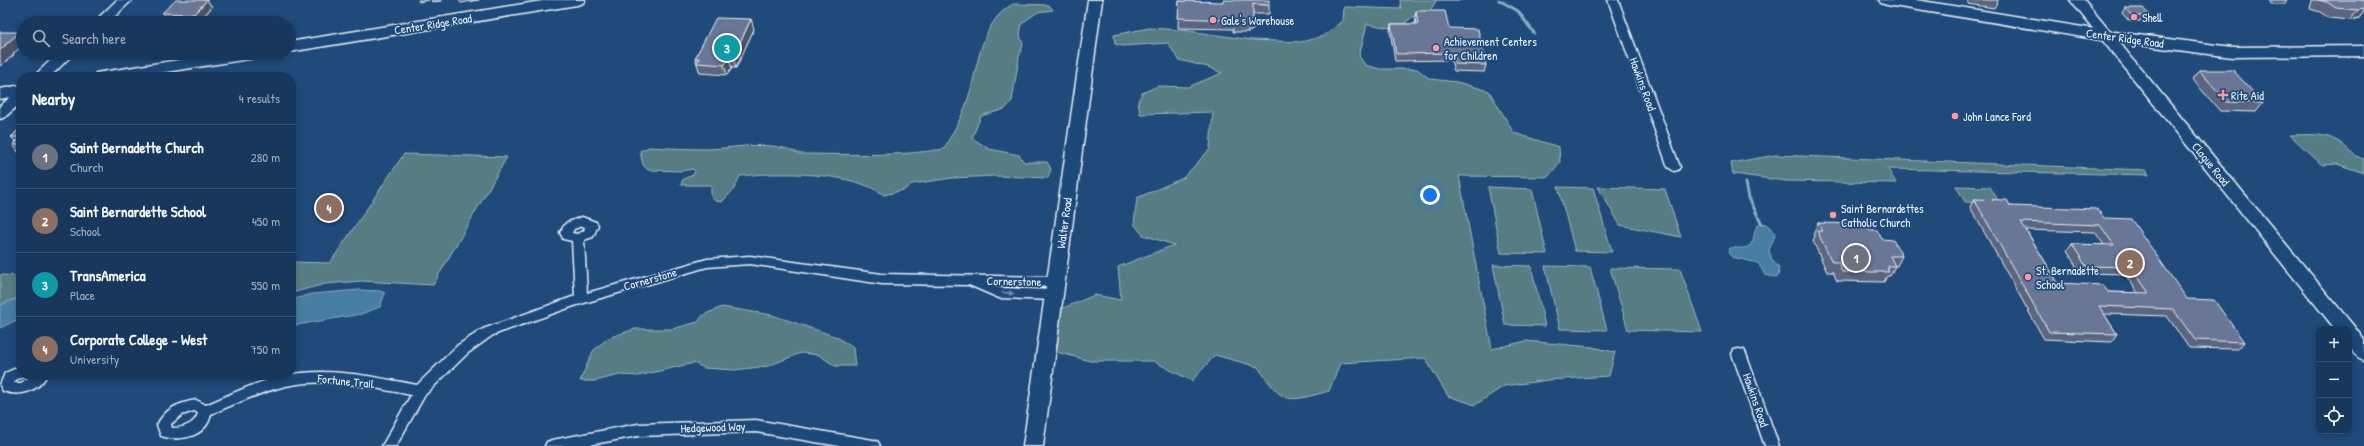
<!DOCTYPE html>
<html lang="en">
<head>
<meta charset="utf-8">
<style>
	:root { --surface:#17385c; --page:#203f62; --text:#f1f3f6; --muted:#9eacbb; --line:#365272; --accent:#e69b98 }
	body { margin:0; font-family:"Patrick Hand",sans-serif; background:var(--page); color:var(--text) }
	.controls { position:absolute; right:12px; bottom:12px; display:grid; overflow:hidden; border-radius:8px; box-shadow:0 2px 6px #0003 }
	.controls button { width:36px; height:36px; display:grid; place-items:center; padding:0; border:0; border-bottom:1px solid var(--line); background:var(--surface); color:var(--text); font:20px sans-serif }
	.you { position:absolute; left:1430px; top:195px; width:14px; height:14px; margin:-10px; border:3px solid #fff; border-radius:50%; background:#1a73e8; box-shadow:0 0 0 6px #1a73e833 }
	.badge { display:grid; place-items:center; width:26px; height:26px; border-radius:50%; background:var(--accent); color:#fff; font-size:13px; font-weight:700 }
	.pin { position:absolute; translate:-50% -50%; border:2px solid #fff; box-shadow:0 1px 4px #0006 }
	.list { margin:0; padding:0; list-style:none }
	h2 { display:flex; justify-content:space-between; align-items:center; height:52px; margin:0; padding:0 16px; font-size:17px }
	h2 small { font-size:13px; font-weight:400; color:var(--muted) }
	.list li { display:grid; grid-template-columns:26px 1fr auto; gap:12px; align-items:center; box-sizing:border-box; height:64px; padding:0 16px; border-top:1px solid var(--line) }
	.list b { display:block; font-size:15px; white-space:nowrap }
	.list p { margin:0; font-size:13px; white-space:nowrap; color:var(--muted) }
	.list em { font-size:13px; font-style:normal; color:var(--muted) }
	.icon { flex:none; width:22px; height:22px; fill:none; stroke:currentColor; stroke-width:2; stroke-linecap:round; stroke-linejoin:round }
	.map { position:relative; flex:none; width:2364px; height:446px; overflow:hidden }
	.search { position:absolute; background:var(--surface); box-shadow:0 2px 6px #0003; left:16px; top:16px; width:280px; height:44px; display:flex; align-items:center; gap:10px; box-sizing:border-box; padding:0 14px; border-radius:22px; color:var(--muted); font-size:15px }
	.panel { position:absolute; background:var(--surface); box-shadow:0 2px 6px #0003; left:16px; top:72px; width:280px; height:308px; border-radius:16px }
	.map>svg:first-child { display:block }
</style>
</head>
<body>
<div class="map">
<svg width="2364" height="446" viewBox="0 0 2364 446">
	<rect width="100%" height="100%" fill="#1f4a7a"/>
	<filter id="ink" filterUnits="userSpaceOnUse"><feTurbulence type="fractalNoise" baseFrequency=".025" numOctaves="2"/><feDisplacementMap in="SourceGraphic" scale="8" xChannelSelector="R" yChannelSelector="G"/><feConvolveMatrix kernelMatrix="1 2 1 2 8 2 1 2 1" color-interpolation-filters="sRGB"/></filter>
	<g filter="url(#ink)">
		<path fill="#577d83" stroke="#a0b7be" d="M1400,0H1462H1437L1429,12L1414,16L1402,25L1391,28L1367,24L1359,56L1365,65L1380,69H1417L1430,79L1457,82L1489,91L1514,133L1559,147L1560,162L1548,177L1459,176L1492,349L1526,341L1592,347L1615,352L1609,376L1549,380L1504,386L1475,405L1448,396L1425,358L1340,363L1329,391C1285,403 1284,405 1258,367L1215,355L1192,381L1153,361H1090L1049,350L1056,311L1095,295L1121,300L1118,267L1174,245L1143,235L1134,224L1137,198L1183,178L1210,149L1213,112L1140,114L1138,101L1142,93L1158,86L1188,87L1222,73L1208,67L1179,60L1168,43L1123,46L1115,44L1114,35L1149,28L1182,30L1252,40L1301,42L1324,36L1343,21L1344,7L1401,9Z
			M1013,4L1049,5L1053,10L1038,12L1022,23L1020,35L1023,45L1019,57L1012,101L1005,109L981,116L972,138L989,149L1019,155L1024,162H1047L1051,169L1048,178L995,176L952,178L912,184L904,190L884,195C851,171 780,172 740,176L734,189L722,202L716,201L711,197V185H681L683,179L693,175L695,171L693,169L681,171L648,170L643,165L640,151L649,147C669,148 688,149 708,149C740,148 770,139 800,154C848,154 896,157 944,149C951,135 960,121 965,107C979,72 977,24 1013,4Z
			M2290,135C2306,135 2324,132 2339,142C2347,147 2354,157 2364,159V173L2337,164L2322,165Z
			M404,154L507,157L433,285L361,281L325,284L291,293V262L330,263Z
			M1775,155L2146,170L2149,175L1888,169L1896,183L1786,181L1733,174L1731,163Z
			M1956,186L1990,187L2000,203L1965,202Z
			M1488,187L1532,189L1547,254L1501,253Z
			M1558,187L1593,188L1612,252L1575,251Z
			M1598,187L1665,189L1681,237L1620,225Z
			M1493,265L1531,266L1545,326L1505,325Z
			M1545,266L1590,267L1607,330L1560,329Z
			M1610,268L1680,269L1702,332L1628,330Z
			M0,275L21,276V297L0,305Z
			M722,307L772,315L837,337L853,348L855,366H835L819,355L801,353L768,366L735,370L704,368L694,363L638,376L620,375L595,381H580L593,351L608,338L635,329H672L698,322L703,315Z"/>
		<path fill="#467ea1" stroke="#87acc4" d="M1766,224L1776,233L1769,250L1772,260L1779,268L1778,276L1774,277L1765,275L1758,263L1732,257L1728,253L1730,248C1737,247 1743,250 1749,246C1758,239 1750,221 1766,224Z
			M359,290L380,291L385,293L380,307L361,314L291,326V300L312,294Z
			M21,297V318L0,328V305Z"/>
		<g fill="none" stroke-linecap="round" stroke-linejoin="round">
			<path stroke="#87acc4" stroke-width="3" d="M1499,0L1518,11L1534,33
				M1746,183L1749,198L1762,224"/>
			<g stroke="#e8f1f8" stroke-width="3">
				<path id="street" d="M1608,0H1618L1680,167L1678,170L1674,171L1668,167Z
					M582,217L596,222L598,225L593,237L584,240L587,293L707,259L750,256L882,274L1056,277L1060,279L1062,282L1060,285L1056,287L994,285L1000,288L1054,290L1058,292L1060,295L1058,298L1054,300L999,298L969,285L882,284L750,264L707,267L574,306L493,335L468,353L425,395L396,446H382L411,395C370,387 328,377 286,386C260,392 236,404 211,414C207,437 180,442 161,436L157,425C165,409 178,403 196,400L206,405C237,391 269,376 302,373C340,369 379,378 417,385L458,345L483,329L575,296L572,241L563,239L560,232L566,223ZM582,226L585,227L584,231L577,234L572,233L574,229ZM194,411L198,413C195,425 182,428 172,428L171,424L182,415Z
					M1739,349L1744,350L1746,354L1779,446H1765L1732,354L1734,350Z
					M21,366V375H25L16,380L14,383H21L32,375H47C38,392 20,397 3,391L0,385L5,373Z
					M756,420L873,440L878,442L880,446H839L756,432L638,436L583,446H545L547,442L552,440L638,424Z"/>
			</g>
			<g stroke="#e8f1f8" stroke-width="3">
				<path id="secondary" d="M117,0H132L108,23H93Z
					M1088,0H1102L1043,446H1023Z
					M2070,0H2084L2352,324L2364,340V360C2349,355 2349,343 2349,329H2335Z
					M58,53H74L50,77H33Z
					M21,90V103L5,117L0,119V106L16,92Z"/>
			</g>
			<g stroke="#e8f1f8" stroke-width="3">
				<path id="primary" d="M548,0H585L583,3L577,5L289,52V42Z
					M1879,0H1916L2107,31L2232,47L2364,46V56L2232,57L2107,41L1887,5L1881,3Z
					M223,53H263L261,56L255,58L134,77H94L96,73L102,72Z
					M21,85V95L0,99V89Z"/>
			</g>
			<use href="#street" fill="#1f4a7a" fill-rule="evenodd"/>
			<use href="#secondary" fill="#1f4a7a" fill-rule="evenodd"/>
			<use href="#primary" fill="#1f4a7a" fill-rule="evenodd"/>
		</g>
		<path fill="#5c6580" stroke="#e8f1f8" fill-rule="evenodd" d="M207,0L212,7L199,21L167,20L162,13Z
			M1968,0H1998V1L1994,8L1968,4Z
			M2268,0H2287L2284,4H2271Z
			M2312,0H2361L2364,3V11L2359,18L2350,20L2329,18L2320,12L2310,9Z
			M1179,1L1269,5V14H1253V30L1248,32H1233V29L1178,28Z
			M2125,8L2150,16L2147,21H2129L2122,13Z
			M1416,11L1449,28L1486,65L1484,72L1454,71L1451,60L1395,61L1390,31L1391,24H1416L1415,18Z
			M754,29L736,68H732L727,75L700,73L695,58Z
			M2199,70L2263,103L2256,112L2220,111L2192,79Z
			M21,127V153H19L13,145L16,142L11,137Z
			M1974,199L2010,206L2104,218L2187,299L2244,342L2238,349L2189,348L2167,316L2104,314L2117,334L2111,342L2044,339L1970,207ZM2026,230L2095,232L2104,245L2072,244L2067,251L2080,273L2125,274L2138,293L2108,292L2058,283Z
			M1818,223L1870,230L1902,256L1897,266H1895L1890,276H1887L1884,282L1837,281L1833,272H1827L1813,241L1815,236L1814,233Z"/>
		<path fill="#4b5368" stroke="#e8f1f8" d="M207,0L212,7L199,21L194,14Z
			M418,0H429L419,2Z
			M431,0H441V1L432,2Z
			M459,0H479L461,3Z
			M2364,9V11L2359,18L2350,20L2358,10Z
			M751,19L754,29L736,68L733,58Z
			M1253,21V30L1248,32V23Z
			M20,32L23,36V45L13,54L14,55L0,66V50L5,45Z
			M729,59L732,68L727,75L724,65Z"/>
		<path fill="#6b7695" stroke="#e8f1f8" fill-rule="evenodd" d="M176,0H207L194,14L162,13Z
			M1223,0H1269V5L1253,4V21L1248,23H1233V20L1178,18L1179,1L1223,2Z
			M2318,0H2361L2364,3V9L2358,10L2336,8L2327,2Z
			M2125,8H2143L2150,16H2132Z
			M1416,11H1445L1449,28L1478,29L1486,65L1455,64L1453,53L1396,54L1391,24H1418Z
			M716,18L751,19L733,58L729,59L724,65L697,63L699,58H695Z
			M0,32H20L5,45H6L0,50Z
			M2199,70H2233L2263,103L2227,102Z
			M21,127V137H11Z
			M21,137V145H13Z
			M1974,199L2007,200L2010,206L2097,209L2104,218L2131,219L2187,299L2214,300L2244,342L2195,340L2173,309L2099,306L2117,334L2049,332ZM2021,222L2100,225L2114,245L2072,244L2086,266L2131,267L2149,293L2108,292L2103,285L2058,283Z
			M1818,223L1865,224L1870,230H1877L1882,239L1893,240L1902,256H1890L1895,266H1888L1889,269H1887L1889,272H1842L1838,262H1832L1817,231H1822Z"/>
		<defs><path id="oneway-solid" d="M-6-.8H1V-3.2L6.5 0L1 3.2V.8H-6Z"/></defs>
		<use fill="#6f8dac" href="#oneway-solid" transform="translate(1008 293) rotate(5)"/>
	</g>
	<g fill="#ff9aa2" stroke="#1f4a7a" stroke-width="1.5">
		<circle cx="2134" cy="17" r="4"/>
		<circle cx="1213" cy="20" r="4"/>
		<circle cx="1436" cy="48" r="4"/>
		<path d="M2221 89h4v4h4v4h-4v4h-4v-4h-4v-4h4z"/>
		<circle cx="1955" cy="116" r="4"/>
		<circle cx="1833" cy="215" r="4"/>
		<circle cx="2028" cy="277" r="4"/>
	</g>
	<g text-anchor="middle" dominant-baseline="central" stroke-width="3.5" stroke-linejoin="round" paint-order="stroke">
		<g font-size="12" fill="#e8f1f8" stroke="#1f4a7a" text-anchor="start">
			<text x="2142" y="17">Shell</text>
			<text x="1221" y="20">Gale's Warehouse</text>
			<text x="1444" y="41">Achievement Centers<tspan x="1444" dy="14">for Children</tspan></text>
			<text x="2231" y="95">Rite Aid</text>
			<text x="1963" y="116">John Lance Ford</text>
			<text x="1841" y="208">Saint Bernardettes<tspan x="1841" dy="14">Catholic Church</tspan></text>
			<text x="2036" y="270">St. Bernadette<tspan x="2036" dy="14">School</tspan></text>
		</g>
		<g font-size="12" fill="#e8f1f8" stroke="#1f4a7a">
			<text transform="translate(433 24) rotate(-9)">Center Ridge Road</text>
			<text transform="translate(2125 38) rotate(8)">Center Ridge Road</text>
			<text transform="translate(1643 84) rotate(70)">Hawkins Road</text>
			<text transform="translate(2211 164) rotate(51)">Clague Road</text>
			<text transform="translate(1064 223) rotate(-82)">Walter Road</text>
			<text transform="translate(650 279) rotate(-16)">Cornerstone</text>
			<text transform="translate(1014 281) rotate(1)">Cornerstone</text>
			<text transform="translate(346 381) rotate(6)">Fortune Trail</text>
			<text transform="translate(1756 400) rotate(71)">Hawkins Road</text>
			<text transform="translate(713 427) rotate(-2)">Hedgewood Way</text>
		</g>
	</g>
</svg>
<div class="controls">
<button>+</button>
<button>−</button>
<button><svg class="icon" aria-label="locate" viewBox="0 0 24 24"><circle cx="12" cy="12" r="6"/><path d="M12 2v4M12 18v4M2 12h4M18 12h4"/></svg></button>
</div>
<div class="you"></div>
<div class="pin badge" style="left:1856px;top:258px;background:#6b7280">1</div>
<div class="pin badge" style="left:2130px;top:263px;background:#8d6e63">2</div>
<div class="pin badge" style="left:727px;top:48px;background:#0f9aa8">3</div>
<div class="pin badge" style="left:329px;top:208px;background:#8d6e63">4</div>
<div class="search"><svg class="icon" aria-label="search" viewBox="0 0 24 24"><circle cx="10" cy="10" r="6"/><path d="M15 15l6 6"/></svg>Search here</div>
<section class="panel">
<h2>Nearby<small>4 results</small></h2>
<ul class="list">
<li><span class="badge" style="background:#6b7280">1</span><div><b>Saint Bernadette Church</b><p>Church</p></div><em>280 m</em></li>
<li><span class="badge" style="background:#8d6e63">2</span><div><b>Saint Bernardette School</b><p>School</p></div><em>450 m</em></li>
<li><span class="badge" style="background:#0f9aa8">3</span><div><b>TransAmerica</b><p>Place</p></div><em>550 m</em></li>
<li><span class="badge" style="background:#8d6e63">4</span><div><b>Corporate College - West</b><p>University</p></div><em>750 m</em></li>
</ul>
</section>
</div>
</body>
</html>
